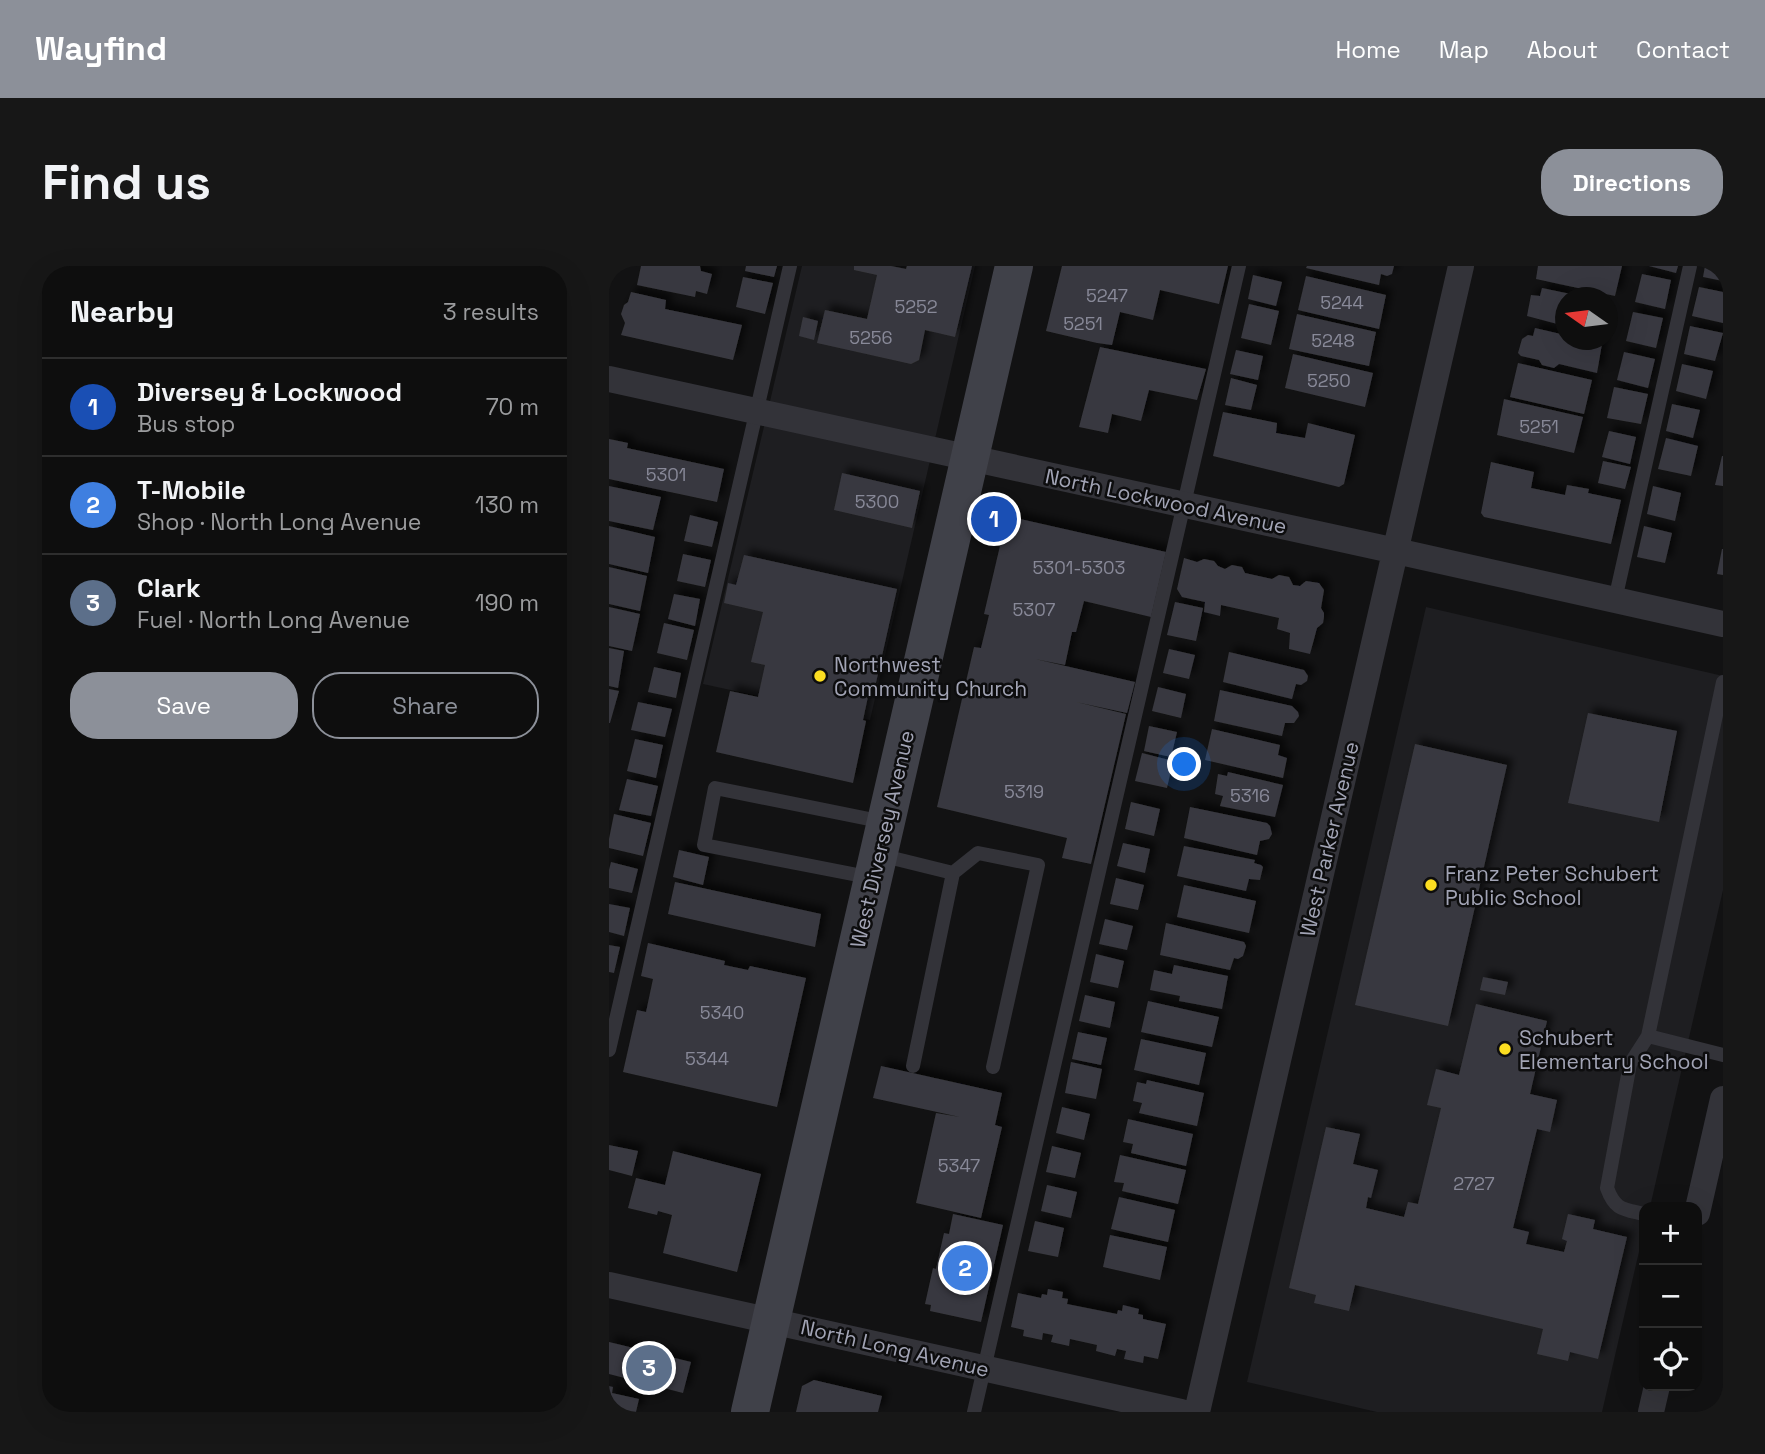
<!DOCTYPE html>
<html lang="en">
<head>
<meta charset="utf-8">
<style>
	:root { --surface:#0e0e0e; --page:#171717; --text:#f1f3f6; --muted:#9b9c9e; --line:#2e2e2e; --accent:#8c9099 }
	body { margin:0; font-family:"Space Grotesk",sans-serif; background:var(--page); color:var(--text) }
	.controls { position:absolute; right:21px; bottom:21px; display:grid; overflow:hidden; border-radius:14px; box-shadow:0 7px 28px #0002 }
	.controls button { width:63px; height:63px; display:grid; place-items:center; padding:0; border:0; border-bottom:2px solid var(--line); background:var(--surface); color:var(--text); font:35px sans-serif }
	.compass { position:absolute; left:946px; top:21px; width:63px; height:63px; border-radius:50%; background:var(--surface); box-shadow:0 7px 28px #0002; rotate:284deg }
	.you { position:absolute; left:576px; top:499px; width:24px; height:24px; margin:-18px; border:5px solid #fff; border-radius:50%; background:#1a73e8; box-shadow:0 0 0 10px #1a73e833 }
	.badge { display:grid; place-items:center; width:46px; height:46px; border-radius:50%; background:var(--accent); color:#fff; font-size:23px; font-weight:700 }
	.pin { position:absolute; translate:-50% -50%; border:4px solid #fff; box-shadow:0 2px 7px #0006 }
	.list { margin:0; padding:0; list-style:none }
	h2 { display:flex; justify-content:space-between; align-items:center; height:91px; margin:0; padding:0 28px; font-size:30px }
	h2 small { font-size:23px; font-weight:400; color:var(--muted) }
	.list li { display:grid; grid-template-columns:46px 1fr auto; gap:21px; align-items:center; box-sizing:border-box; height:98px; padding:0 28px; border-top:2px solid var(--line) }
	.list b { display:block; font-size:26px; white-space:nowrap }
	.list p { margin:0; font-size:23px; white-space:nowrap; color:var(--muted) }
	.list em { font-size:23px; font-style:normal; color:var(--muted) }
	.actions { display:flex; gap:14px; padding:21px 28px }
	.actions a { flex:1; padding:16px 0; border:2px solid var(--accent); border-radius:28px; text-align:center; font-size:24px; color:var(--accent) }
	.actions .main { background:var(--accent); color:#fff }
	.icon { flex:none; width:38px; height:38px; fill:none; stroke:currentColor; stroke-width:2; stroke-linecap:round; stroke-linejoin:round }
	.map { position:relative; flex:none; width:1114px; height:1146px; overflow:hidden; border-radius:28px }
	header { display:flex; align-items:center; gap:42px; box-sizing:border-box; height:98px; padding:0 35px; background:var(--accent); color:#fff }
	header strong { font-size:33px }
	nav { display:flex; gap:38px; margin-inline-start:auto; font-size:24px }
	.intro { display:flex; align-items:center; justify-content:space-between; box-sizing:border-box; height:168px; padding:0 42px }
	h1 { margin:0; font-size:49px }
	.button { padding:18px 32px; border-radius:28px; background:var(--accent); color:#fff; font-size:24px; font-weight:700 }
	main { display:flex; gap:42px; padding:0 42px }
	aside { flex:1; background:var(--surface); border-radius:28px; box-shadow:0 7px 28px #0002 }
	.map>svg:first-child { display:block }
</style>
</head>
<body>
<header>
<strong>Wayfind</strong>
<nav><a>Home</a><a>Map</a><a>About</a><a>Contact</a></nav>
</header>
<div class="intro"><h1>Find us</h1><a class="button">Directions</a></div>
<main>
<aside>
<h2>Nearby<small>3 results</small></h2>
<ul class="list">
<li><span class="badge" style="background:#1a4fb4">1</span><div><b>Diversey &amp; Lockwood</b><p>Bus stop</p></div><em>70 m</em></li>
<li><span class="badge" style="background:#3f7fe0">2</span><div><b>T-Mobile</b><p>Shop · North Long Avenue</p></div><em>130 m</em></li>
<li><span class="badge" style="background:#5c6f8a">3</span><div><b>Clark</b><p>Fuel · North Long Avenue</p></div><em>190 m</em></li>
</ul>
<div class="actions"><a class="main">Save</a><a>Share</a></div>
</aside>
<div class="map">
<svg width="1114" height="1146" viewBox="0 0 1114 1146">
	<defs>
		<filter id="shadow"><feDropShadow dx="6" dy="-6" stdDeviation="3.5" flood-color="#0009"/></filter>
	</defs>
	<rect width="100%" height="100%" fill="#121213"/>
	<path fill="#1e1e21" d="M193,0H366L261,454L94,418Z
		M817,341L1114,410V624L1041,941H1035V964L993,1146H768L638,1116Z"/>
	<path fill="#39393f" filter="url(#shadow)" d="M32,0H91L92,5L103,8L98,28L87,25L86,31L28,19Z
		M137,0H168L165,11L136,5Z
		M245,0H282L297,3L298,0H363L346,71L316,64L310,94L302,98L208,77L216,44L258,53L268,9L245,4Z
		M453,0H619L610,38L551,24L544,54L511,46L503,79L488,77L437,65Z
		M698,0H785L783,8L778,10L772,8L770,19L697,2Z
		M929,0H1013L1006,30L927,13Z
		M1040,0H1069L1067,7Z
		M1096,0H1114V15L1094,11Z
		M1033,8L1062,14L1056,43L1026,36Z
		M644,9L673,16L667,40L639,33Z
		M697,10L777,29L770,63L689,44Z
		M134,11L164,17L156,48L127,41Z
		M1090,21L1114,26V57L1083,50Z
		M933,22L971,30L956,32V60L918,50L922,29L931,30Z
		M22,26L57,34L56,43L133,59L124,94L12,69L16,57L12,48L15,39L19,36Z
		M640,38L670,45L662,79L632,72Z
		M1024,46L1054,52L1047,82L1017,75Z
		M688,48L767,66L760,100L680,83Z
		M194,51L209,55L205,74L190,70Z
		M1081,60L1114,67L1106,95L1075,88Z
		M926,62L956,69V74H975L993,78L988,107L950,98L945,102L933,99L930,94L912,90L909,87L913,73L919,69L924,70Z
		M491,81L597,103L588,134L540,124L532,155L503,148L499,167L470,161Z
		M627,84L654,90L649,114L621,108Z
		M1015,86L1046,93L1039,122L1008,114Z
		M684,88L764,107L756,141L676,122Z
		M909,97L983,114L975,148L901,131Z
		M1073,98L1104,105L1097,133L1067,125Z
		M622,112L648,119L642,144L616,139Z
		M1005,121L1039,128L1032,158L998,152Z
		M895,133L974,151L965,187L888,169Z
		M1063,138L1091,144L1084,172L1057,165Z
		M614,146L668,157L667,167L696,172L699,157L746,169L735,218L730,221L604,190Z
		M1000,165L1027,171L1021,198L993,191Z
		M1057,172L1089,180L1082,210L1049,203Z
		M0,173L19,177L18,182L115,203L108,236L0,213Z
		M1113,190H1114V220L1106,219Z
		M994,195L1022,201L1016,223L989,217Z
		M882,196L925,206L922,222L956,229L958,219L980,223L979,227L1012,234L1002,278L875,251L872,247Z
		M233,207L311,225L303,262L225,244Z
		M0,220L52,231L44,264L0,255Z
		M1044,220L1072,227L1066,255L1038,248Z
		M81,249L109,256L103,281L75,275Z
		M398,250L557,286L542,351L475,335L467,366H463L456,399L426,393L526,416L518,447L467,436L517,448L482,598L453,592L458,572L328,541L365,381L372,382L380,349L375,348Z
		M0,260L46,271L39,307L0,298Z
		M1035,260L1063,267L1056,297L1028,291Z
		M1113,283H1114V309L1108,308Z
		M74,288L102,294L96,321L68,315Z
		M135,289L288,323L266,421H261L254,454L257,455L244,517L107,486L121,425L149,431L156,399L142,396L154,346L115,337L119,317L127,319Z
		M575,292L588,296L595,293L605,295L609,300L616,303L623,299L633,301L636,307L663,313L670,309L680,311L684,319L691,320L697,315L710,317L715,324L712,342L715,347V351L714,357L708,362L701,388L680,383L681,367L668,363L670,352L612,339L611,350L595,346L596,336L573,331L568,323Z
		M0,301L38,310L31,345L0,338Z
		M65,328L91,333L86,360L59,353Z
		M566,336L594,342L587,375L558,369Z
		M0,341L31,348L23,385L0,380Z
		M55,357L85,364L78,394L48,387Z
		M0,382L15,385L9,422L0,420Z
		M560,383L586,389L580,413L554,407Z
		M620,386L695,404L699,410L698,415L692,419L687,418L683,433L614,416Z
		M45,401L72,407L67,432L39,426Z
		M549,421L577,428L572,452L543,445Z
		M0,423L10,425L1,457H0Z
		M611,424L683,440L689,446L690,450L685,457H676L673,470L605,455Z
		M29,436L63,443L56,471L22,464Z
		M979,447L1068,465L1050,556L959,537Z
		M540,460L568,466L562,491L535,485Z
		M603,463L671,479L669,489L678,492L674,512L596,494Z
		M26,473L54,479L47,512L18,505Z
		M806,478L898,499L839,760L746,739Z
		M533,487L564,495L558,522L526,515Z
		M619,506L674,519L666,551L611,540L614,530L606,528L609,508L618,510Z
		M18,513L49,520L42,550L10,544Z
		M522,536L551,543L545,570L516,563Z
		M581,541L658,557L661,560L663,568L660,573L651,575L648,589L575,572Z
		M5,548L42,557L34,590L0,582V573Z
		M514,577L541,583L536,607L508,600Z
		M575,580L646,594L645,597L652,599L654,601L651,614L640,613L637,625L568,610Z
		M70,584L100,591L94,619L64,611Z
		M2,596L29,603L23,627L0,622V604Z
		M507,612L535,619L529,644L501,638Z
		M66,616L212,648L206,681L59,648Z
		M575,619L647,635L640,667L568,651Z
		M0,638L21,642L15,670L0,666Z
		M496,653L524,660L518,684L490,678Z
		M557,657L635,676L637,680L634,690L629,693L625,692L621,704L551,689Z
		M39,677L116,695L115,699L139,704L141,700L197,712L168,841L14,806L28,744L37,746L44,713L32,710Z
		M0,679L11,681L5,707L0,706Z
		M487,688L515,695L509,722L481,716Z
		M565,699L619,710L613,743L570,735L571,730L541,724L545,704L563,708Z
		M874,711L899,716L896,729L871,724Z
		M476,729L506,736L501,762L470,755Z
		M539,735L610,751L603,781L532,766Z
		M867,738L938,755L921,828L948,834L941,866L928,863L904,962L920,966L917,978L955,986L958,975L953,973L959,948L986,954L984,963L1018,971L989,1093L961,1086L959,1095L928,1088L934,1063L746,1019L740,1045L705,1037L707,1029L680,1022L717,861L751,868L744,898L769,904L762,932L759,931L757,942L795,951L799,936L809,938L832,842L818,839L827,803L850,809Z
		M469,766L498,772L492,799L463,793Z
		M532,773L597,787L590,819L525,804Z
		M462,796L493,803L487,833L456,827Z
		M272,800L393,827L386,859L393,861L372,952L307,937L327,847L351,851L264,832Z
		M538,814L595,827L588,860L530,847L533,837L524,835L528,816L537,818Z
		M453,841L481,848L475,874L447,867Z
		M519,853L584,868L577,900L522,887L524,878L514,876Z
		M0,879L29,885L23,910L0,904Z
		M443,880L472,887L466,912L437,906Z
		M64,885L152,908L128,1006L54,987L63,949L49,945L48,949L19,942L27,912L56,919Z
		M511,889L577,904L569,938L513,925L515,917L505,916Z
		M438,919L468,926L462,952L432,945Z
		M510,931L566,944L559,976L502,963Z
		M344,948L394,959L372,1056L321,1045L322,1039L316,1038L324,1002L327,1003L335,967L340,968Z
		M426,955L455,962L449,991L419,985Z
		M501,969L558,981L551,1014L494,1001Z
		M439,1023L454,1026L453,1032L459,1033L458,1038L508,1048L509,1044L513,1045L514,1039L530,1043L529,1048L534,1049V1053L557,1058L549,1093L535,1090L534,1097L515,1093L517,1085L508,1083L506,1090L487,1085L488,1079L461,1073L460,1080L442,1076L444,1069L434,1067L433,1074L414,1070L415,1064L402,1061L409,1027L432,1032L433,1028L438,1029Z
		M0,1076L82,1096L74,1127L0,1108Z
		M205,1114L273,1130L269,1146H187L193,1120Z
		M0,1120L4,1121L3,1127L30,1133L27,1146H0Z"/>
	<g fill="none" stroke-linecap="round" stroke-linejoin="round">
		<path stroke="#333339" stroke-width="14" d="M1006,334L1081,0
			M271,589L344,607L304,800
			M344,607L369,587L429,599L384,801
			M264,612L95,579L106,522L275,556
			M1039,770L1114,789
			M0,784L181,0
			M1035,948C1014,943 1006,944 998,922L1021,798L1039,770L1114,416
			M365,1146L630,0"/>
		<path stroke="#333339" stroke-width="26" d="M0,113L787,285L1114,358
			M1088,947L1114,833
			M0,1019L572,1146
			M588,1146L852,0
			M1042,1146L1048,1120"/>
		<path stroke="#404149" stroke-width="38" d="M141,1146L405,0"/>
	</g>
	<g fill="#fcde21" stroke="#0d0d0e" stroke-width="2.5">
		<circle cx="211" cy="410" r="7"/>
		<circle cx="822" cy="619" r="7"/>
		<circle cx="896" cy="783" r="7"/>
	</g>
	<g text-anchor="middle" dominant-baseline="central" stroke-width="5" stroke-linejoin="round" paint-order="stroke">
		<g font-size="18" fill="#888998">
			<text x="498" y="29">5247</text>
			<text x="733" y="36">5244</text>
			<text x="307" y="40">5252</text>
			<text x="474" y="57">5251</text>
			<text x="262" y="71">5256</text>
			<text x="724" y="74">5248</text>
			<text x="720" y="114">5250</text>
			<text x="930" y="160">5251</text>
			<text x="57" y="208">5301</text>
			<text x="268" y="235">5300</text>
			<text x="470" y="301">5301-5303</text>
			<text x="425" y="343">5307</text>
			<text x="415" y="525">5319</text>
			<text x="641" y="529">5316</text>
			<text x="113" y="746">5340</text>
			<text x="98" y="792">5344</text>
			<text x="350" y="899">5347</text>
			<text x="865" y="917">2727</text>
		</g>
		<g font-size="21" fill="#a2a4b5" stroke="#0d0d0e">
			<text transform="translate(557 235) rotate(12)">North Lockwood Avenue</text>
			<text transform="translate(273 573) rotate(-77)">West Diversey Avenue</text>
			<text transform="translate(720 573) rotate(-77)">West Parker Avenue</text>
			<text transform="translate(286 1082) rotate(13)">North Long Avenue</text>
		</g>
		<g font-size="21" fill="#a2a4b5" stroke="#0d0d0e" text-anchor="start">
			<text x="225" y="398">Northwest<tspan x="225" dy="24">Community Church</tspan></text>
			<text x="836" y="607">Franz Peter Schubert<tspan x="836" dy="24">Public School</tspan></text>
			<text x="910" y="771">Schubert<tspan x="910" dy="24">Elementary School</tspan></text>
		</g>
	</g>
</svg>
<div class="controls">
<button>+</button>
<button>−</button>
<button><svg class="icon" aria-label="locate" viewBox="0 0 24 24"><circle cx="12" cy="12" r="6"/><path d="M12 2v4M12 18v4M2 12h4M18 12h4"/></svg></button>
</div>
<svg class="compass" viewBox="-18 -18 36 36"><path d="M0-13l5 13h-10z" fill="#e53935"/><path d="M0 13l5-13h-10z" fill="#9b9c9e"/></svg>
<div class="you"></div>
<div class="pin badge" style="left:385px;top:253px;background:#1a4fb4">1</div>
<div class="pin badge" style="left:356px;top:1002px;background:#3f7fe0">2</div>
<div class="pin badge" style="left:40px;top:1102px;background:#5c6f8a">3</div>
</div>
</main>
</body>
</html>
